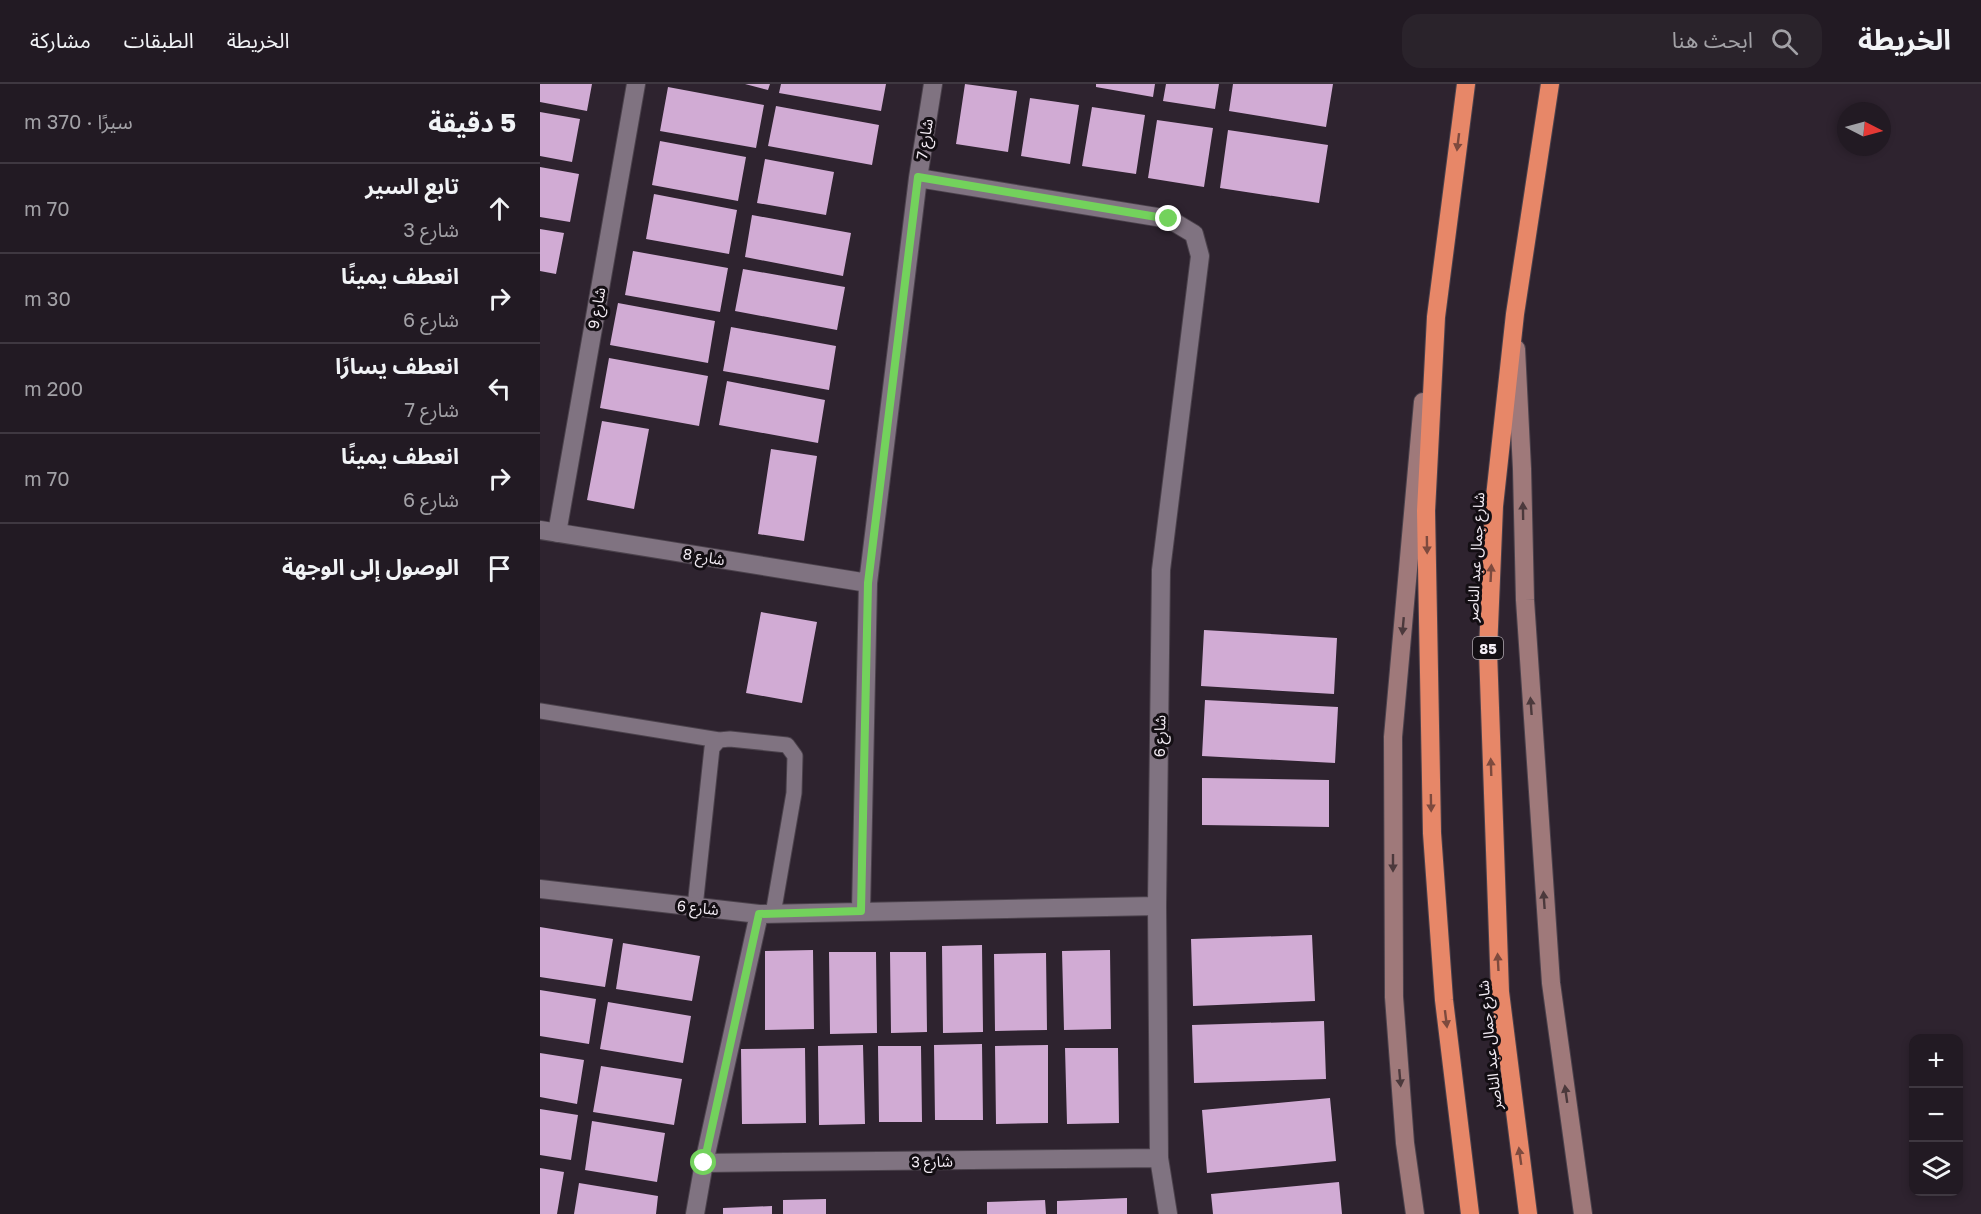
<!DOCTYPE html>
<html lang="ar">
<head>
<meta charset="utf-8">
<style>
	:root { --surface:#221a23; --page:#2a232b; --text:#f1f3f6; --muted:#a2a1a6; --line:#3f3841 }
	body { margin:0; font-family:"Golos Text","Noto Sans Arabic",sans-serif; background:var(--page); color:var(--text); direction:rtl }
	.controls { position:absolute; right:18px; bottom:18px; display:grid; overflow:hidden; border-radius:12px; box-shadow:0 3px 9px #0003 }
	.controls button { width:54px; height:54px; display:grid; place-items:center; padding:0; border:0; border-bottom:2px solid var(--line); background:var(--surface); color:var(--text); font:30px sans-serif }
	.compass { position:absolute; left:1297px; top:18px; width:54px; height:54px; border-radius:50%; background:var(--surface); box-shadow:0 3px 9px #0003; rotate:96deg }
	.stop { position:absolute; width:18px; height:18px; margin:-14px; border:4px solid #73d25c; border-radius:50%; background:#fff }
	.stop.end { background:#73d25c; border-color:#fff; box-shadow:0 2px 6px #0008 }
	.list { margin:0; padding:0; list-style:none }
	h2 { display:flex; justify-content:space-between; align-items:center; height:78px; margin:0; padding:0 24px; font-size:26px }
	h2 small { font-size:20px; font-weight:400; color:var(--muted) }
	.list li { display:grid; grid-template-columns:39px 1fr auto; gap:18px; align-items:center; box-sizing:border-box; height:90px; padding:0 24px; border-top:2px solid var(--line) }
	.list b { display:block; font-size:22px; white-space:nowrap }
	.list p { margin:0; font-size:20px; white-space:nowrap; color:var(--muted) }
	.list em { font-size:20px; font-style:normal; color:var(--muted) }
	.icon { flex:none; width:33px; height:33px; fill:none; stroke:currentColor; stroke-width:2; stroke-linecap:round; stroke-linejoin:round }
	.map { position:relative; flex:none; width:1441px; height:1130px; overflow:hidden; direction:ltr }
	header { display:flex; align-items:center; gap:36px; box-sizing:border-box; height:84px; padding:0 30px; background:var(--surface); border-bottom:2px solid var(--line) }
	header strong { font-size:28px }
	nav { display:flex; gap:33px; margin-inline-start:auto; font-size:21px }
	.search { width:420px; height:54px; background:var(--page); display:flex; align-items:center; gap:15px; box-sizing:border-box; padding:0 21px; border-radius:18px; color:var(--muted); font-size:22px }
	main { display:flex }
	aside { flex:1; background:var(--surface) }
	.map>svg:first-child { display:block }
</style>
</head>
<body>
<header>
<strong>الخريطة</strong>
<div class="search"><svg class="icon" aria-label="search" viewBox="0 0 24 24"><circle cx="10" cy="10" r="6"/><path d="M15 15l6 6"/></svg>ابحث هنا</div>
<nav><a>الخريطة</a><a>الطبقات</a><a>مشاركة</a></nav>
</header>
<main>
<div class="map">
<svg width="1441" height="1130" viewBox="0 0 1441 1130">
	<rect width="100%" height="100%" fill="#2e232f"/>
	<path fill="#d1abd4" d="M0,0H52L47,27L0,18Z
		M205,0H230L228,6Z
		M241,0H346L341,27L239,9Z
		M425,0L477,7L468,68L416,60Z
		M556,0H615L613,13L556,3Z
		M626,0H679L675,25L623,17Z
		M693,0H793L786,43L689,27Z
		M128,3L224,21L216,64L120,47Z
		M490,14L539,21L530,80L481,72Z
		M236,22L339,41L332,81L228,62Z
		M552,23L605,31L596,90L542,82Z
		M0,28L40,35L32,78L0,72Z
		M617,36L673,44L664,103L608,94Z
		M688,46L788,61L779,119L680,104Z
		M120,57L206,73L198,117L112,101Z
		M225,75L294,88L286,131L217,119Z
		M0,83L39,90L30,138L0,133Z
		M114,110L197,126L189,170L106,155Z
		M212,131L311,149L303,192L205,173Z
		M0,145L24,149L16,190L0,187Z
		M93,167L188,184L180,228L85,211Z
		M203,185L305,203L297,246L195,227Z
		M78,219L175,237L168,279L70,261Z
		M191,243L296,262L289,306L183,287Z
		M69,274L168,292L159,342L60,324Z
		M187,297L285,316L278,359L179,341Z
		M62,337L109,345L94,425L47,416Z
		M231,365L277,372L264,457L218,450Z
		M221,528L277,538L262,619L206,609Z
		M664,546L797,554L794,610L661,602Z
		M665,616L798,623L795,679L662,672Z
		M662,694L789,696V743L662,741Z
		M0,843L73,855L65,903L0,893Z
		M772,851L775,917L653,922L651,855Z
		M83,859L160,872L152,917L76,905Z
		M442,861L443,948L403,949L402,862Z
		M273,866L274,945L225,946V867Z
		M570,866L571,945L524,946L522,867Z
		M289,868H336L337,949L290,950Z
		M350,868H386L387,948L351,949Z
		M506,869L507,946L455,947L454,870Z
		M0,906L56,915L49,960L0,952Z
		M68,918L151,932L143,979L60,965Z
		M784,937L786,995L654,999L652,941Z
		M442,960L443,1036H395L394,961Z
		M323,961L325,1040L279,1041L278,962Z
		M508,961V1039L456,1040L455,962Z
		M338,962H381L382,1038H339Z
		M265,964L266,1039L202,1040L201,965Z
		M525,964H578L579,1039L527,1040Z
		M0,969L44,976L37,1020L0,1013Z
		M61,982L142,995L134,1041L53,1028Z
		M790,1014L796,1077L667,1089L662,1026Z
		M0,1025L38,1031L31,1076L0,1071Z
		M52,1037L125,1049L117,1098L45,1086Z
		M0,1084L24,1088L17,1130H0Z
		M799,1098L802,1130H673L671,1110Z
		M39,1099L118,1112L116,1130H34Z
		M587,1114V1130H517V1117Z
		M286,1115V1130H243V1116Z
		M505,1116L506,1130H447V1118Z
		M232,1122V1130H183V1124Z"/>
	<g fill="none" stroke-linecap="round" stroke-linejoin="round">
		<g stroke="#4b424c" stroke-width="17">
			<path id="lane" d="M0,627L179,656
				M155,823L172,664L179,656L190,655L247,661L255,672L254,709L233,830"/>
		</g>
		<g stroke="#4b424c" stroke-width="20">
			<path id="street" d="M378,94L629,135L654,150L660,172L621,486L617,822L619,1074L628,1130
				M0,446L328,499
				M17,449L96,0
				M0,805L219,830L617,822
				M321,827L328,499L378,94L393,0
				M164,1079L619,1074
				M155,1130L164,1079L219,830"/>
		</g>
		<g stroke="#4b424c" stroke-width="20">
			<path id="secondary" d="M976,265L982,385L985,516L1011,899L1043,1130
				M875,1130L865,1059L854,913L853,653L883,318"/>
		</g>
		<g stroke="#4b424c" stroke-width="20">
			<path id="highway" d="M926,0L896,233L886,427L892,749L904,916L930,1130
				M988,1130L960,908L948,567L954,422L975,230L1010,0"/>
		</g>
		<use href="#lane" stroke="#807381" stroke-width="15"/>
		<use href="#street" stroke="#807381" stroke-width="18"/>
		<use href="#secondary" stroke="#9f797a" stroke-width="18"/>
		<use href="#highway" stroke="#e78768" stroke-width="18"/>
	</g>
	<defs><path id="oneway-solid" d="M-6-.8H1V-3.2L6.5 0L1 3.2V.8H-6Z" transform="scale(1.5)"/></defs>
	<g fill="#7d4a3e">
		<use href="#oneway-solid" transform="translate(918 58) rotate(97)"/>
		<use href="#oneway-solid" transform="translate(887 461) rotate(89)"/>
		<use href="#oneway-solid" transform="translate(951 489) rotate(-87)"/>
		<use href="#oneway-solid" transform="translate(951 683) rotate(-92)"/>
		<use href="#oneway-solid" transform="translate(891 719) rotate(89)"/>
		<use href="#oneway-solid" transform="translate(958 878) rotate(-93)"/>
		<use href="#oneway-solid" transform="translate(906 935) rotate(83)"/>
		<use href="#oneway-solid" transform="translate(980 1072) rotate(-98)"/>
	</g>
	<g fill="#4b393c">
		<use href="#oneway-solid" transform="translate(983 427) rotate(-91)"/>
		<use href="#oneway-solid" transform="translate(863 542) rotate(95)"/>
		<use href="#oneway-solid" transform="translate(991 622) rotate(-94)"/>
		<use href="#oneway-solid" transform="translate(853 779) rotate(90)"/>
		<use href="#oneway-solid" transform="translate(1004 816) rotate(-94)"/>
		<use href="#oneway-solid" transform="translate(860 994) rotate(85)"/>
		<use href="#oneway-solid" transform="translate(1026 1010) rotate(-98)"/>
	</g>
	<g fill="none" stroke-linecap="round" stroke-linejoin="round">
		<path stroke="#73d25c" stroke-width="8" d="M164,1079L219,830L321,827L328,499L378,93L629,135"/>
	</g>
	<g text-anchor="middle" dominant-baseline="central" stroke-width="6" stroke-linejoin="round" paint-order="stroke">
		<rect fill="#130e13" stroke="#b0a9b0" stroke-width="1.5" x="933" y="553" width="30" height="22" rx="4.5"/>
		<g font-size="14" font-weight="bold" fill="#f3ecf4">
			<text x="948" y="564">85</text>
		</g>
		<g font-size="15" fill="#f3ecf4" stroke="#130e13">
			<text transform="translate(384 55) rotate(-81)">شارع 7</text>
			<text transform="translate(56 224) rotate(-80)">شارع 9</text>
			<text transform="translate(164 472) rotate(9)">شارع 8</text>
			<text transform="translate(935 473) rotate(-87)">شارع جمال عبد الناصر</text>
			<text transform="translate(619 652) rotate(-89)">شارع 6</text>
			<text transform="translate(158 823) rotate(6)">شارع 6</text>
			<text transform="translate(949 961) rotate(-96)">شارع جمال عبد الناصر</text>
			<text transform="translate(392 1077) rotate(-1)">شارع 3</text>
		</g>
	</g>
</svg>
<div class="controls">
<button>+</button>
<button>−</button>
<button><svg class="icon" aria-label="layers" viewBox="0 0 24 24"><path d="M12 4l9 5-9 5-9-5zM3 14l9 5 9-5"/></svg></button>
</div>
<svg class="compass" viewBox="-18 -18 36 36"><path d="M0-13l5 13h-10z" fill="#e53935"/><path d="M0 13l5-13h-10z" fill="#a2a1a6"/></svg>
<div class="stop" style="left:164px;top:1079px"></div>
<div class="stop end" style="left:629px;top:135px"></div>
</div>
<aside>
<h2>5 دقيقة<small>سيرًا · 370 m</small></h2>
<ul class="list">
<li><svg class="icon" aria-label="ahead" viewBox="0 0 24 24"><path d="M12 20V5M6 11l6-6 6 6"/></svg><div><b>تابع السير</b><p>شارع 3</p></div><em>70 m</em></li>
<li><svg class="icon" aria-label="right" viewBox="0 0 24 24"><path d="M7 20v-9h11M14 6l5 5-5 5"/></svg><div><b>انعطف يمينًا</b><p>شارع 6</p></div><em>30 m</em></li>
<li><svg class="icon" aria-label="left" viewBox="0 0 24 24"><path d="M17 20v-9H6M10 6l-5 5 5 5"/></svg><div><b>انعطف يسارًا</b><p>شارع 7</p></div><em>200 m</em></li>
<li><svg class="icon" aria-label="right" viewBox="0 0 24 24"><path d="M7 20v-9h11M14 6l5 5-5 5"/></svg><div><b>انعطف يمينًا</b><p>شارع 6</p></div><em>70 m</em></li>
<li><svg class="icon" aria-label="arrive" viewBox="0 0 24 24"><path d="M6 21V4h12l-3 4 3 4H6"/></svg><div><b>الوصول إلى الوجهة</b></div></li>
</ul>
</aside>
</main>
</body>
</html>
